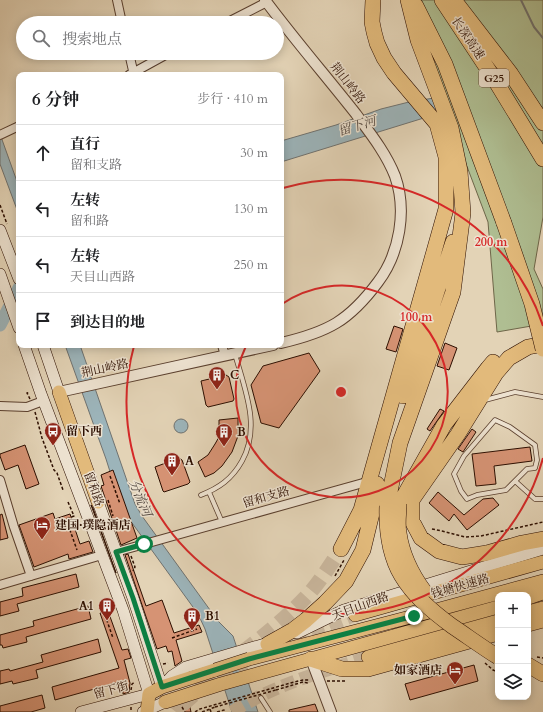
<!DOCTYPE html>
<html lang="zh">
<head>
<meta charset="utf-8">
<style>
	:root { --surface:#fff; --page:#f6f6f6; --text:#202124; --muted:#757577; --line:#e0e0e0 }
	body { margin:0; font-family:Cardo,"Noto Serif SC",serif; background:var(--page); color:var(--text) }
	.controls { position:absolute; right:12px; bottom:12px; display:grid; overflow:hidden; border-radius:8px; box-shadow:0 2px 10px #0003 }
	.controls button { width:36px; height:36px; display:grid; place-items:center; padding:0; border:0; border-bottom:1px solid var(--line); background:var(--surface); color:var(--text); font:20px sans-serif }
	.stop { position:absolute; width:12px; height:12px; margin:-9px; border:3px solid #0b8043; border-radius:50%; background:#fff }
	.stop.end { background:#0b8043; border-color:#fff; box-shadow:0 1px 4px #0008 }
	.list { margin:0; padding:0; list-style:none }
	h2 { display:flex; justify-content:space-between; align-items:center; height:52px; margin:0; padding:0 16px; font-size:17px }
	h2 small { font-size:13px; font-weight:400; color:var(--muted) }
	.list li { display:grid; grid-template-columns:26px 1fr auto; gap:12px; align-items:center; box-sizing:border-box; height:56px; padding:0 16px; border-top:1px solid var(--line) }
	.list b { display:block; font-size:15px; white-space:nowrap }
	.list p { margin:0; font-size:13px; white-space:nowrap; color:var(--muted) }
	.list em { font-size:13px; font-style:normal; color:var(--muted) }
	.icon { flex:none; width:22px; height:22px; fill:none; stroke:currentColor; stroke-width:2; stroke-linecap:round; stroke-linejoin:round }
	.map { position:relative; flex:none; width:543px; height:712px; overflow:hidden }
	.search { position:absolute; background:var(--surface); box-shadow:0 2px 10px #0003; left:16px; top:16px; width:268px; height:44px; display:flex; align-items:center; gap:10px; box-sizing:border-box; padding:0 14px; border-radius:22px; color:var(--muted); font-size:15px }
	.panel { position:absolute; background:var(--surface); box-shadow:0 2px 10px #0003; left:16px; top:72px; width:268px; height:276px; border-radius:8px }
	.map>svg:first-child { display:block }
</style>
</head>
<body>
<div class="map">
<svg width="543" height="712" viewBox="0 0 543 712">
	<rect width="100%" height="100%" fill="#e3d3b6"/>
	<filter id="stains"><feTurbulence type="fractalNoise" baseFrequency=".005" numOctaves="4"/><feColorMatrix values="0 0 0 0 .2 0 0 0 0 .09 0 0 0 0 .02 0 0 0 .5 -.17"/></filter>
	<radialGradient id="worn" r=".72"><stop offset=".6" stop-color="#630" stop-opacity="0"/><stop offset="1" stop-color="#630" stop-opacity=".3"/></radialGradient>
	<path fill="#afbe92" stroke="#6e6649" d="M404,0H543V217L534,269L543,289V324L497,332L488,222Z"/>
	<path fill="#9cb4ba" stroke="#6f7270" d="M434,98L440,113L281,162V141L336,125L381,109L409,102Z
		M0,134L19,187V215L0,164Z
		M65,345H80L135,504L142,516L218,621L233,636L258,712H232L205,629L198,614L127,516L119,500L106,459Z
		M174 426a7 7 0 1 1 14 0a7 7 0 1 1-14 0Z"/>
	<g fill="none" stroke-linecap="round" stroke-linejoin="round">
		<path stroke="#6f7270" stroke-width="2" d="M521,0L534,27L543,38"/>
		<path stroke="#9cb4ba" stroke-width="13" d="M0,325L19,288"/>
	</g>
	<path fill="#d69374" stroke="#2c0e00" d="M394,326L403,329L396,352L386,349Z
		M445,343L457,348L449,370L437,366Z
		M309,353L320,371L279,428L261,423L251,385L263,366Z
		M226,375L229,377L234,399L233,401L208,407L206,405L201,381Z
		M440,409L444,411L430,431L427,429Z
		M238,418V436L232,452L222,466L214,473L205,477L198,462L208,455L215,444L219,437V420Z
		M472,429L476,432L463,452L458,449Z
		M25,445L39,484L26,489L18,465L5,470L0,456V454Z
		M530,447L532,461L494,466L496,484L476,486L472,454Z
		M179,458L182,460L190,482L188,484L164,492L163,491L155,467Z
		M113,470L137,538L121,545L101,486L104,485L101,475Z
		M438,492L464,515L483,499L493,498L499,505L467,530L454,514L449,521L429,503Z
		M91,505L93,508L116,573Z
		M53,513L55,519L70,514L80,544L89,541L93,552L69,559L68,554L34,567L19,525Z
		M2,514L8,538L0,540V515Z
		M128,554L146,606L162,600L174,633L199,625L202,632L176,640L182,661L175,666L172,651L168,652L166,646L157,649L125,555Z
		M76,574L79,587L17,604L19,611L0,616V602L23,596L22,588Z
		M88,606L91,619L26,637L27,642L3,648L2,645H0V635L34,626L33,621Z
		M108,611L122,650L128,649L131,658L124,660L130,683L129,692L123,694V681L55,700L52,687L119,668L100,613Z
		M98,639L101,652L36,670L38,678L13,684L12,681L0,684V671L9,669L10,671L43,662L41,655Z
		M474,665L478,681L410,700L405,684Z
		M42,695L45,708L31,712H0V706Z
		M189,703L191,712H183L182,705Z
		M315,704L318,712H289V710Z"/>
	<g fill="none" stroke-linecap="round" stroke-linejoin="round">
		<path stroke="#c8b59b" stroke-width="13" stroke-dasharray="13 6" stroke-linecap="butt" d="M277,648L306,635L355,615
			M176,712C193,690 221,676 246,664
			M232,712C274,685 321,672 368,657"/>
		<path stroke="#c8b59b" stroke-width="15" stroke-dasharray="15 8" stroke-linecap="butt" d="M243,652C265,635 287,617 306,597C320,582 330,565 341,549
			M182,705L226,666"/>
		<g stroke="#5a3f2e" stroke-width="5.5">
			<path id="service" d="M485,400L515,392L543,397
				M495,420L510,427L535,445L537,460L535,468L527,469L506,490L477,495L467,499L461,491L454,474L464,456Z
				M515,481L535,499H543
				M209,492L222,522
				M201,495C219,488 232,479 242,461C261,427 245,390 235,354
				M261,698L270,712"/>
		</g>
		<g stroke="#5a3f2e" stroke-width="10">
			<path id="minor" d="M117,0L122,23
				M226,23L267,2
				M129,53L134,75
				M129,75L169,53
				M0,135L19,126
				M222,345L225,356
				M0,406L27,407L43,401
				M0,480L14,527L31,576
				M116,552L363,483
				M0,585L102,555"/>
		</g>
		<g stroke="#5a3f2e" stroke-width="12">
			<path id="tertiary" d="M265,0C294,39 326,76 356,114C370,133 386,153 395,176C407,210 400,253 378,282C349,321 328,332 281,343
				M59,392L273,345
				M311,659L331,712"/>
		</g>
		<g stroke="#2c0e00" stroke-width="12">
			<path id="secondary" d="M0,230L19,279
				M0,274L19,328
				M24,345L41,394L123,610L149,694L81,712
				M43,345L59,392
				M98,502L133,598L162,687L172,676L186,667L275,641
				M297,633L344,610L543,549
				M143,712L165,702"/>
		</g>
		<g stroke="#2c0e00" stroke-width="14">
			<path id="primary" d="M59,392L98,502
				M528,598L543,593
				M249,659L414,616L543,581
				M165,702L221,684L498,607
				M147,712L149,694L162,687L215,670"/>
		</g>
		<g stroke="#2c0e00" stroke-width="14">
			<path id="trunk" d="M528,612L543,608
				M355,615L543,562
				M368,657L498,621"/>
		</g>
		<g stroke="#2c0e00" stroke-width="16">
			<path id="motorway" d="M442,0L495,80L543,159
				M454,0L511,74L543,123
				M416,6L445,64L504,223
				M543,344L528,347L509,358L496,373L458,434L412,500V521L421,538L439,551L462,557L487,553L522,543L543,539
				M403,396L453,242
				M400,503L444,425L488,368L493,362
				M387,506L400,443L453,292L463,213L460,171L451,128L418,40L408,0
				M341,549L361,510L446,209V157L437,124L394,73L384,58L377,43L374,32L372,22L373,0
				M528,624L543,620
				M268,644L293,630L306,620L325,603L346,581L363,550L373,509L377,484
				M311,659L342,669H368L498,633
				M528,665L543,674"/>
		</g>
		<path stroke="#2c0e00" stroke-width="1.5" stroke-dasharray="3 2" stroke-linecap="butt" d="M0,205L7,224
			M30,399L27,393L30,392
			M35,412L42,438L54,470L57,473L63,490
			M110,476L120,504
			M108,500L113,516
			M68,502L74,516L66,519L77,550
			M432,529L442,531L465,537L481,536L543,522
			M131,556L135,567L133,571
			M335,576L344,560
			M105,615L113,638
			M172,638L197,629
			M537,657L543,658
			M485,663L493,670L498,672
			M163,664L168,663
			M327,681H347
			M131,690L132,684L135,682
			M276,690L303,682L308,683
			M131,707V712
			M182,707L185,712
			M195,712L200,709L294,682L303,680H309
			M202,712L210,709
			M211,712L210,709L215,707
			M217,712L224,710V712"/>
		<use href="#service" stroke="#ede2d0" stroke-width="4"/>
		<use href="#minor" stroke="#ede2d0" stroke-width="8"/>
		<use href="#tertiary" stroke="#ede2d0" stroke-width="10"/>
		<use href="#secondary" stroke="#ede2d0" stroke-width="11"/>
		<use href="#primary" stroke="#e2ba7b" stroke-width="13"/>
		<use href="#trunk" stroke="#e2ba7b" stroke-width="13"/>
		<use href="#motorway" stroke="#e2ba7b" stroke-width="15"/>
		<g stroke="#2c0e00" stroke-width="14" stroke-linecap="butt">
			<path id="primary-bridge" d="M215,670L249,659"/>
		</g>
		<g stroke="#2c0e00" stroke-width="16" stroke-linecap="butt">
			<path id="motorway-bridge" d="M504,223L532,304L543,349
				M399,504C399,513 397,524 399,533C402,555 411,573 424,591
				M387,506C385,566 406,592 452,626C467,636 482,647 498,657"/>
		</g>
		<path stroke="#2c0e00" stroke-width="1.5" stroke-dasharray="3 2" stroke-linecap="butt" d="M215,707L276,690"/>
		<use href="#primary-bridge" stroke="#e2ba7b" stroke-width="13"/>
		<use href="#motorway-bridge" stroke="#e2ba7b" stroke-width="15"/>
	</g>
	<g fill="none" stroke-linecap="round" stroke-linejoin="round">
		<path stroke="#0b8043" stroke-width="5" d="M144,544L116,552L133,598L162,687L249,659L414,616"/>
	</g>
	<g fill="none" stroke="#d62828" stroke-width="2">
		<path d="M282 304A106 106 0 1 1 246 346"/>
		<path d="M543 458A212 212 0 0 1 134 346M283 188A212 212 0 0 1 543 326"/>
	</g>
	<defs>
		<g id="building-pin" transform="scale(0.9)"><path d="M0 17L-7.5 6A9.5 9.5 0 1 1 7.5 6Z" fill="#8f2418" stroke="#ede2d0"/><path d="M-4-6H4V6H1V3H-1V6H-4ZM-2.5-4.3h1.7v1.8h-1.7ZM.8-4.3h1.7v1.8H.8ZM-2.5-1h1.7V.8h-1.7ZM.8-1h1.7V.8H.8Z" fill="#fff"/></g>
		<g id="bus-pin" transform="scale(0.9)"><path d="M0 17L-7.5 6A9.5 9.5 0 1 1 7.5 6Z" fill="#8f2418" stroke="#ede2d0"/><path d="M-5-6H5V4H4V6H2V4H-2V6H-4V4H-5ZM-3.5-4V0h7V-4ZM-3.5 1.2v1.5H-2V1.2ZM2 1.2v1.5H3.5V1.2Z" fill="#fff"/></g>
		<g id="hotel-pin" transform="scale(0.9)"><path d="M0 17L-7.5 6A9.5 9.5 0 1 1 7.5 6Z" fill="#8f2418" stroke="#ede2d0"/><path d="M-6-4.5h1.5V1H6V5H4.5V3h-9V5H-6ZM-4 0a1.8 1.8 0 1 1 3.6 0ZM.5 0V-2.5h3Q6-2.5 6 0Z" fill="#fff"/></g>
	</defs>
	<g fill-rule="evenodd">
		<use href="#building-pin" x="217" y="375"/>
		<use href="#bus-pin" x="53" y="431"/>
		<use href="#building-pin" x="224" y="432"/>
		<use href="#building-pin" x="172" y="461"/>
		<use href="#hotel-pin" x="42" y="525"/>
		<use href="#building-pin" x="107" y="606"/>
		<use href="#building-pin" x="192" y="616"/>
		<use href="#hotel-pin" x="455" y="670"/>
	</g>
	<g text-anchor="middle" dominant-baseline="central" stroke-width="3" stroke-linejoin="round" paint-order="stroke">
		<rect fill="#ede2d0" stroke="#664e3e" stroke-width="1" x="479" y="69" width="30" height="18" rx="3"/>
		<g font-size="11" font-weight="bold" fill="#2c0e00">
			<text x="494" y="78">G25</text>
		</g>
		<g font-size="12" fill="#2c0e00" stroke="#ede2d0">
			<text transform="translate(468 38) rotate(56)">长深高速</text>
			<text transform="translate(348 83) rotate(52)">荆山岭路</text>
			<text transform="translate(105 368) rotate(-12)">荆山岭路</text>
			<text transform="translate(94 489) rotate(70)">留和路</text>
			<text transform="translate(266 497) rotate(-16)">留和支路</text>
			<text transform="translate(460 586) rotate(-16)">钱塘快速路</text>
			<text transform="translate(360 606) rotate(-20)">天目山西路</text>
			<text transform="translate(111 690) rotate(-15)">留下街</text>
		</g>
		<g font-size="12" font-weight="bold" fill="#2c0e00" stroke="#ede2d0" text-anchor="start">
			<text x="230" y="375">C</text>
			<text x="66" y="431">留下西</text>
			<text x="237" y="432">B</text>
			<text x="185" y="461">A</text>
			<text x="55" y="525">建国·璞隐酒店</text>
			<text x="94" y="606" text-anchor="end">A1</text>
			<text x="205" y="616">B1</text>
			<text x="442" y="670" text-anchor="end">如家酒店</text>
		</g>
		<g font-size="13" font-style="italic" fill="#534841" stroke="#ede2d0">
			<text transform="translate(357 126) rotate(-17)">留下河</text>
			<text transform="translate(140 498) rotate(68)">分流河</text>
		</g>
	</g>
	<circle cx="341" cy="392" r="6" fill="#d62828" stroke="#ede2d0" stroke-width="2"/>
	<g font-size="12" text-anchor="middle" font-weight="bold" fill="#d62828" stroke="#ede2d0" stroke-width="3" stroke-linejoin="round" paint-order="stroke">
		<text x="491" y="246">200 m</text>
		<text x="416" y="321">100 m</text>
	</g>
	<rect width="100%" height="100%" filter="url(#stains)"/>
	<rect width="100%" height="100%" fill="url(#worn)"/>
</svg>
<div class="controls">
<button>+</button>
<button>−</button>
<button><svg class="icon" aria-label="layers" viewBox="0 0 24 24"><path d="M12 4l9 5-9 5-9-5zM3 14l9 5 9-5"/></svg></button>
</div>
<div class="stop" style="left:144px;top:544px"></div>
<div class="stop end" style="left:414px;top:616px"></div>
<div class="search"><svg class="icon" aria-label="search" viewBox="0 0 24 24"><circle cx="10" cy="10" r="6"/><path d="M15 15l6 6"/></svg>搜索地点</div>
<section class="panel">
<h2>6 分钟<small>步行 · 410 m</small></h2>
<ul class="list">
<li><svg class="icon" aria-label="ahead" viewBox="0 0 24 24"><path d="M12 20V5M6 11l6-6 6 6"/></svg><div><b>直行</b><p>留和支路</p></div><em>30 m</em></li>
<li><svg class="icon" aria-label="left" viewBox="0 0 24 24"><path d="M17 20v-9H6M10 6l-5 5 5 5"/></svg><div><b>左转</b><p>留和路</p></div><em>130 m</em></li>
<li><svg class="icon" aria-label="left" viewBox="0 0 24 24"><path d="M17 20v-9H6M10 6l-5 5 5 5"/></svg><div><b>左转</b><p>天目山西路</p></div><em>250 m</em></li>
<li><svg class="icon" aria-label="arrive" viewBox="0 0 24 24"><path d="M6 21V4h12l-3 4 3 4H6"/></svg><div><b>到达目的地</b></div></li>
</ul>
</section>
</div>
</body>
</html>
